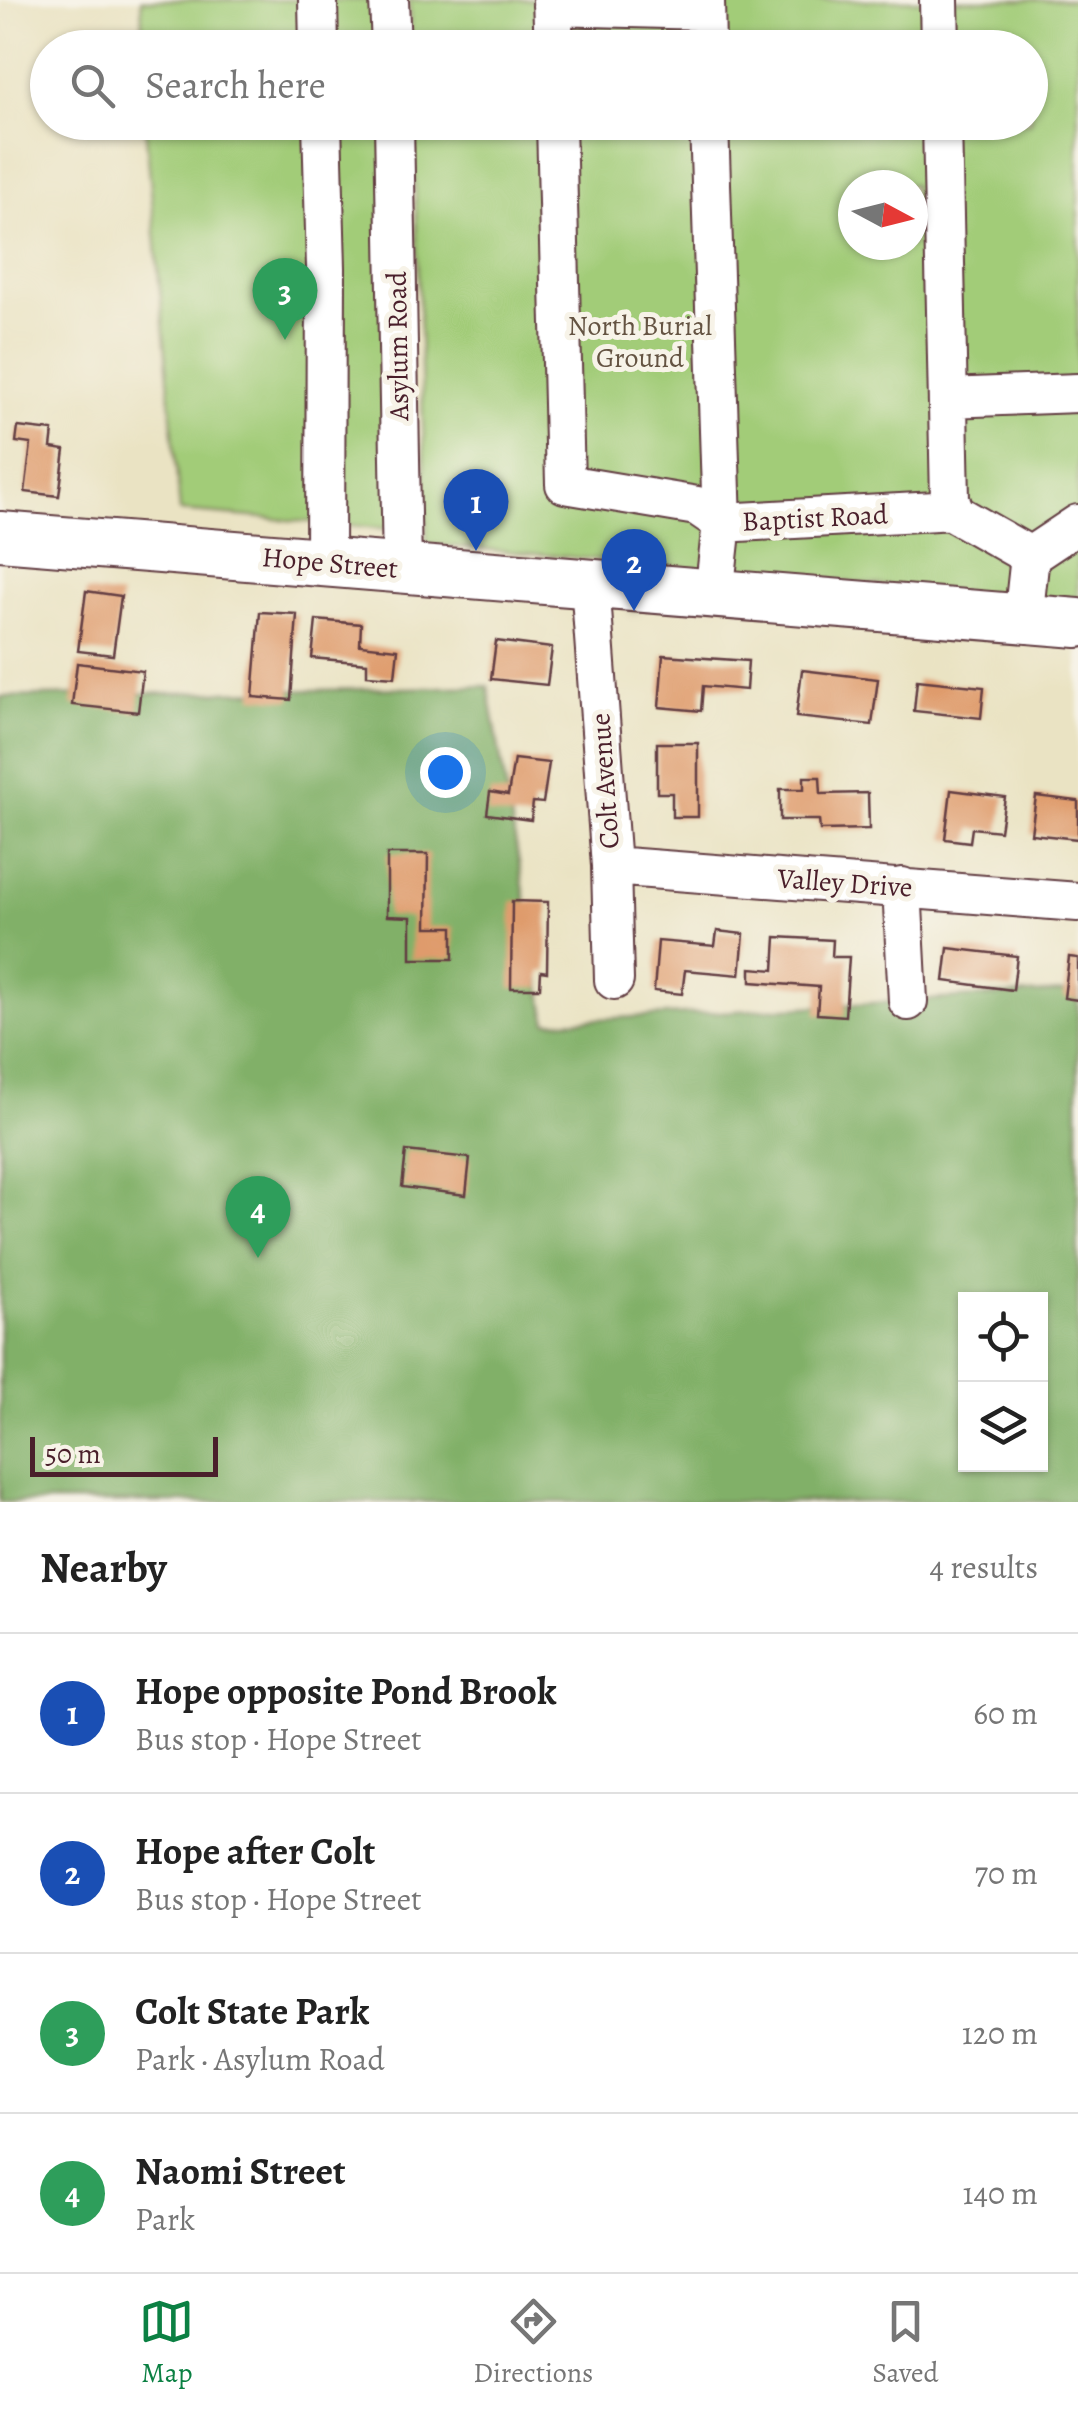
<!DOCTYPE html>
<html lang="en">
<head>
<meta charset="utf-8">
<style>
	:root { --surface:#fff; --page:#f2f2f2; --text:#222; --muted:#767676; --line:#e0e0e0; --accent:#0b8043 }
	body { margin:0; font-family:Alegreya,serif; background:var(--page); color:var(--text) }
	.controls { position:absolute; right:30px; bottom:30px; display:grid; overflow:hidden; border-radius:0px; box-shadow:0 2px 8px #0004 }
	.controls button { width:90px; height:90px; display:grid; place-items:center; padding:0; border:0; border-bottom:2px solid var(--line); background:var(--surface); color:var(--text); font:50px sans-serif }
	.compass { position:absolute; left:838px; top:170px; width:90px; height:90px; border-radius:50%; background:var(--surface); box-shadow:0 2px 8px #0004; rotate:97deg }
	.scale { position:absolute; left:30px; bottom:25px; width:188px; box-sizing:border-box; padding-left:10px; border:5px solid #4a1f2b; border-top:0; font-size:28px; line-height:35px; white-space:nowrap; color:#4a1f2b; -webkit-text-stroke:8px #f7f3e8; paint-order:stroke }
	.you { position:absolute; left:445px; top:772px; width:35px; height:35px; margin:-25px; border:8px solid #fff; border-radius:50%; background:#1a73e8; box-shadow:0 0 0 15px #1a73e833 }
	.badge { display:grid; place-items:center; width:65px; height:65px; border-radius:50%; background:var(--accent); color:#fff; font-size:32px; font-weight:700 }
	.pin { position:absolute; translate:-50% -82px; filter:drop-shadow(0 2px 5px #0008) }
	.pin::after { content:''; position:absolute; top:52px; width:35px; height:30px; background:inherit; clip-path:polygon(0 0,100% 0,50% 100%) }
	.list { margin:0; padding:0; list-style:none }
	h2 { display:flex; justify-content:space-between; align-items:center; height:130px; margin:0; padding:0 40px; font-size:42px }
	h2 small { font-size:32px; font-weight:400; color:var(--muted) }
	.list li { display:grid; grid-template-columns:65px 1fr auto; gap:30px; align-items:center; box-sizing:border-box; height:160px; padding:0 40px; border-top:2px solid var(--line) }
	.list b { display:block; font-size:38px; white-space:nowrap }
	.list p { margin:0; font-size:32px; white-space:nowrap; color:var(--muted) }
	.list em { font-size:32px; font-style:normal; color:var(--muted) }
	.icon { flex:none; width:55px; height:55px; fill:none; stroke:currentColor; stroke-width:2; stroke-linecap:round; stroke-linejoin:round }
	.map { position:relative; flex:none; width:1078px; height:1502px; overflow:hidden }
	.search { position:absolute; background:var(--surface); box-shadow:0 2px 8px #0004; left:30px; right:30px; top:30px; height:110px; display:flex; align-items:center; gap:25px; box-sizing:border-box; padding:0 35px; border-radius:55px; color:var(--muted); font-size:38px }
	.sheet { height:770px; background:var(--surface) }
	nav { display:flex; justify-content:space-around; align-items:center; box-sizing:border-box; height:140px; border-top:2px solid var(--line); background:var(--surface); font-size:28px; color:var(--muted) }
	nav a { display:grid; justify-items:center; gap:5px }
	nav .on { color:var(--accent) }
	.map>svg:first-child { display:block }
</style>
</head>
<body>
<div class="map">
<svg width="1078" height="1502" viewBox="0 0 1078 1502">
	<rect width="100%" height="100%" fill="#f7f3e8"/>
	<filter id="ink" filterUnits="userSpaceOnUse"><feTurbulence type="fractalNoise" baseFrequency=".01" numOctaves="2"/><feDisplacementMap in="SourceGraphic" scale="20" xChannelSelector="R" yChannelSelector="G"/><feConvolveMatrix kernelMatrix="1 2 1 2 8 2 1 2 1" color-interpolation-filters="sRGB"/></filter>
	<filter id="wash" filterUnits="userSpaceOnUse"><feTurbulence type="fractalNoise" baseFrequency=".0048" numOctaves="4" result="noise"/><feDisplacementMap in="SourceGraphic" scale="40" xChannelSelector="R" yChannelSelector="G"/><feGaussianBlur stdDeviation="2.25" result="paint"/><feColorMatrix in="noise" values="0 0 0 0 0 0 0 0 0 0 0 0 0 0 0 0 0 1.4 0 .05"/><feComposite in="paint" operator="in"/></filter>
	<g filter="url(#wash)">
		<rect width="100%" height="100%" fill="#eae3c3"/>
		<path fill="#a2cc78" stroke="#767652" stroke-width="2.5" fill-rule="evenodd" d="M141,0H389L392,47H143Z
			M409,0H1078V603L427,544L413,123L1030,122V48L411,47ZM853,185H913V245H853Z
			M145,123H395L415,531L180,511Z"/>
		<path fill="#81b068" stroke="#66684a" stroke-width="2.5" fill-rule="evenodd" d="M488,686L547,1022L1078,991V1502H0V697ZM966,1300H1040V1464H966Z"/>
		<g id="blocks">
			<path fill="#df9b6c" d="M18,427L53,431L51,448L65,450L59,496L25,492L31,444L16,442Z
				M86,591L121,596L113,655L78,651Z
				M260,612L297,614L291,700L253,697Z
				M316,620L361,624L360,645L398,649L395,677L367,675V663L312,658Z
				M496,641L552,648L547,685L491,679Z
				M663,655L748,661L746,690L703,686L701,711L659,707Z
				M77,663L143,671L138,712L72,705Z
				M802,670L878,679L872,725L796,717Z
				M917,680L984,687L981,718L914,711Z
				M657,743H698V817H672V793H657Z
				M514,759L549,763L543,803L533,802L531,820L487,814L490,792L508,795Z
				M804,777H820L821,794L868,793L869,829L820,830L819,820H780V789H804Z
				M951,790L1005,797L1000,831L972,828L970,842L945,839Z
				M1036,796L1078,801V839L1031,834Z
				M387,854H428L427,927H453V959H411V917L387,916Z
				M512,901L548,902L547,972L541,971L540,988H511Z
				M717,931L744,934L740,975L685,970L682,994L654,991L658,941L715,946Z
				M776,937L833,940L832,957H849L845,1016L817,1014L819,987L751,982V968L774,970Z
				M948,948L1017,956L1013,990L944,981Z
				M1069,957L1078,958V1000L1064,998Z
				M406,1151L470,1158L466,1195L402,1187Z"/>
		</g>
	</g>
	<g filter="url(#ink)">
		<use href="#blocks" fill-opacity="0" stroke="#623c42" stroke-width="2.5"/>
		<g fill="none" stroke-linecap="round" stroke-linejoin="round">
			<g stroke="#623c42" stroke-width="42">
				<path id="minor" d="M318,0L319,48
					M389,0L391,48
					M552,0L554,48
					M705,0L706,48
					M939,0L940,48
					M552,6L705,10
					M322,122L326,268L325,563
					M394,122L402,570
					M556,122L565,484L697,506L722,523L954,510
					M709,122L722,523L714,595
					M942,122L950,500L956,514L1030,556
					M948,398L1078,393
					M590,583L611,866L614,980
					M1023,620L1030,556L1078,524
					M611,866L1078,902
					M902,887L908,1001"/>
			</g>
			<g stroke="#623c42" stroke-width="52">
				<path id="major" d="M0,536L1078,623"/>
			</g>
			<use href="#minor" stroke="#fff" stroke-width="38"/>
			<use href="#major" stroke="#fff" stroke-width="48"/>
		</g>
	</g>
	<g text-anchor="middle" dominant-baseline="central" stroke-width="10" stroke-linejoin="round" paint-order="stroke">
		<g font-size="28" fill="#645342" stroke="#f7f3e8">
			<text x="640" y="326">North Burial<tspan x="640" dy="32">Ground</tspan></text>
		</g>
		<g font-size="28" fill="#4a1f2b" stroke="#f7f3e8">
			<text transform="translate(398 346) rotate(-91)">Asylum Road</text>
			<text transform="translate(815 518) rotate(-3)">Baptist Road</text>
			<text transform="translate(330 563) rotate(5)">Hope Street</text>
			<text transform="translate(605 781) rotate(-94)">Colt Avenue</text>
			<text transform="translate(845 883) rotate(4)">Valley Drive</text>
		</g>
	</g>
</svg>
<div class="controls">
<button><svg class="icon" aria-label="locate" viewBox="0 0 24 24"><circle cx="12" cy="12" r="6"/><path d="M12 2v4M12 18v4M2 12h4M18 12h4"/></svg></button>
<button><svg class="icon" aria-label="layers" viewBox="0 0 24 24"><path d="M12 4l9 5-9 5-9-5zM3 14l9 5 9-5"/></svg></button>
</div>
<svg class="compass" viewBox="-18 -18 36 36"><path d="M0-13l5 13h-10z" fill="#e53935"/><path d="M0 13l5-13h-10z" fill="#767676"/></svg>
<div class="scale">50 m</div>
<div class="you"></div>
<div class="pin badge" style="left:476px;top:551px;background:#1a4fb4">1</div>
<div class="pin badge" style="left:634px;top:611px;background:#1a4fb4">2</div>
<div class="pin badge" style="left:285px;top:340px;background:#2e9e5b">3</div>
<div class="pin badge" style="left:258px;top:1258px;background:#2e9e5b">4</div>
<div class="search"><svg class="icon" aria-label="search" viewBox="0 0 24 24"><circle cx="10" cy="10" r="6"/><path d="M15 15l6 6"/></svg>Search here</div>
</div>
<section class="sheet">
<h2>Nearby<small>4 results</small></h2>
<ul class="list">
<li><span class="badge" style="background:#1a4fb4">1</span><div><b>Hope opposite Pond Brook</b><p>Bus stop · Hope Street</p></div><em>60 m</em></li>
<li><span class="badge" style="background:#1a4fb4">2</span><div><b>Hope after Colt</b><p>Bus stop · Hope Street</p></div><em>70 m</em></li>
<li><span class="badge" style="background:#2e9e5b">3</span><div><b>Colt State Park</b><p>Park · Asylum Road</p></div><em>120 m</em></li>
<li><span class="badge" style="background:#2e9e5b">4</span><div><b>Naomi Street</b><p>Park</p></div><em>140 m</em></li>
</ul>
</section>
<nav>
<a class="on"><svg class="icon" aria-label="map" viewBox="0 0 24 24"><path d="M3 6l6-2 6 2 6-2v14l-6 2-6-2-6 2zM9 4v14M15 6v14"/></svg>Map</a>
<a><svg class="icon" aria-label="directions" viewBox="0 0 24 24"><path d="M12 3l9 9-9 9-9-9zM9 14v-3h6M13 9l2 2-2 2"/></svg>Directions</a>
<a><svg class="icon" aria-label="saved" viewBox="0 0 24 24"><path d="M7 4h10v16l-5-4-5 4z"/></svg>Saved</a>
</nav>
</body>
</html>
